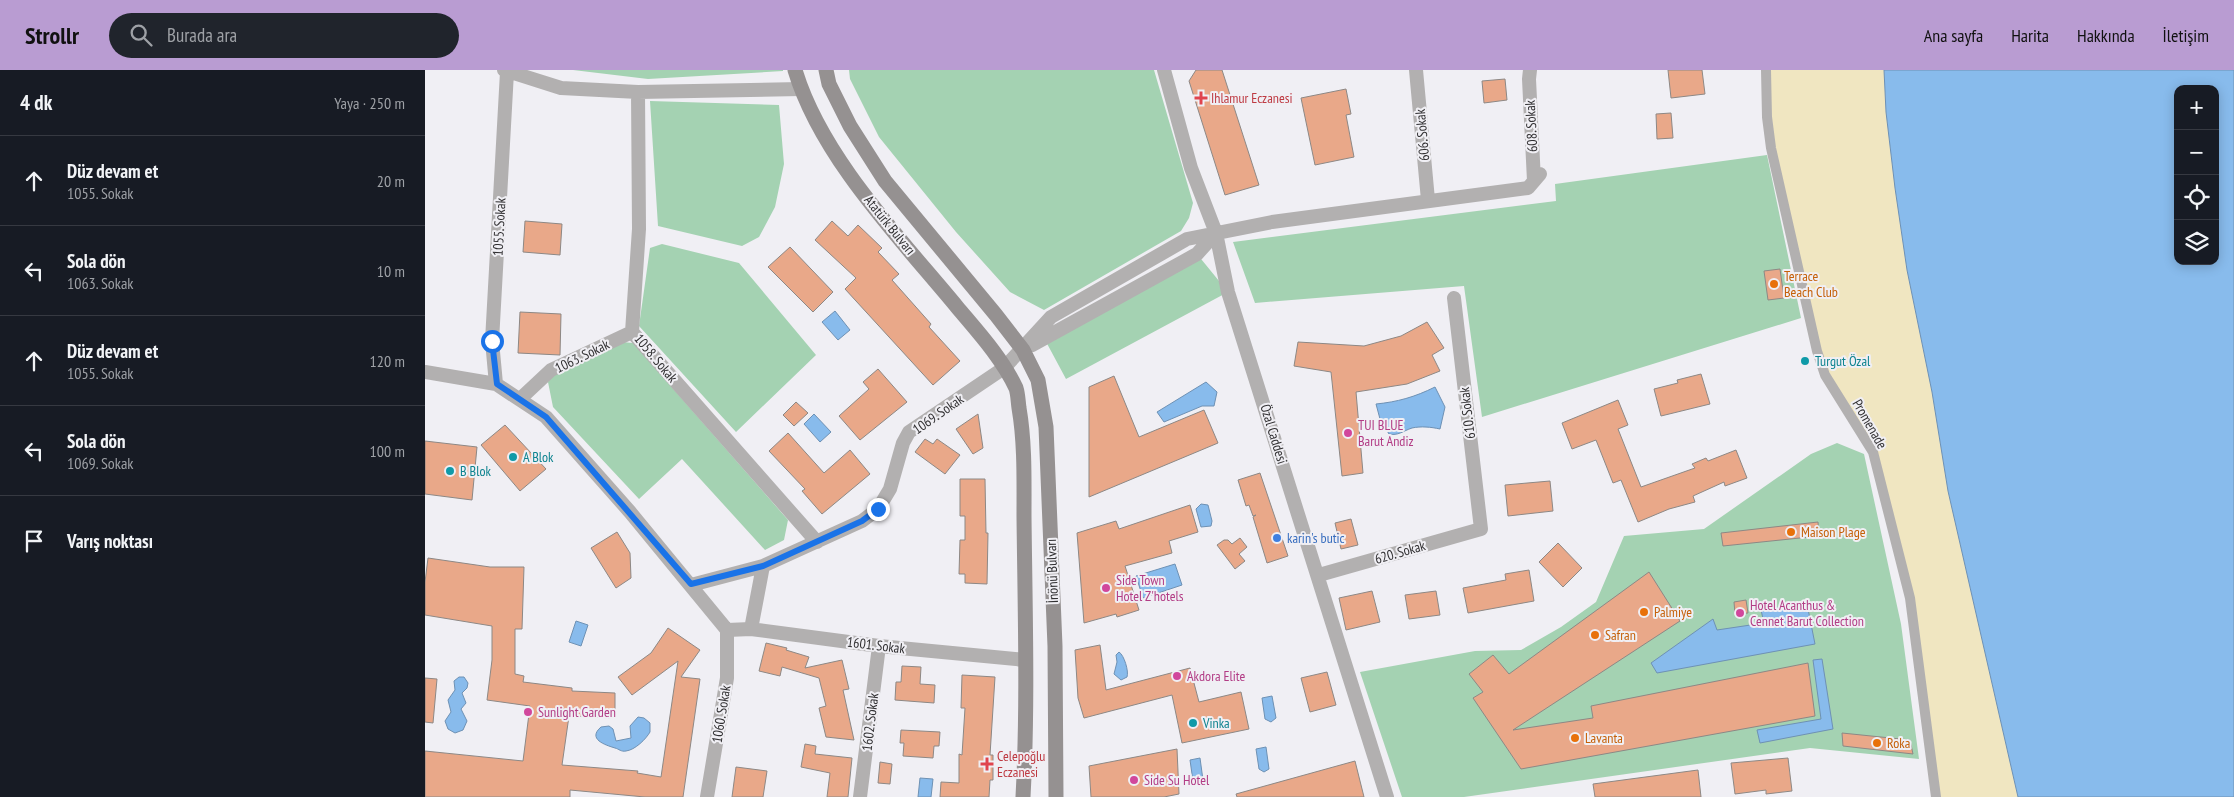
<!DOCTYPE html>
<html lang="tr">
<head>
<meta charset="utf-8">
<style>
	:root { --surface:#171b24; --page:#20242c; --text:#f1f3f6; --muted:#9ea1a6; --line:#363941; --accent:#b99cd2 }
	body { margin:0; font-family:"PT Sans Narrow",sans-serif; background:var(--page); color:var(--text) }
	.controls { position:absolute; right:15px; top:15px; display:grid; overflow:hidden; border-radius:10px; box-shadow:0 2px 12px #0003 }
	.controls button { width:45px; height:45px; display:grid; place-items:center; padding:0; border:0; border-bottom:1px solid var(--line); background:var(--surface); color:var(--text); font:25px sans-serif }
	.stop { position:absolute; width:15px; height:15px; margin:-11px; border:4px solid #1a73e8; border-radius:50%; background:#fff }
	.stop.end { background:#1a73e8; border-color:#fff; box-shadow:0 1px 5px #0008 }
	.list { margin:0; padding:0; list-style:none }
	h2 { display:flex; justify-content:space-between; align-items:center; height:65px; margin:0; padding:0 20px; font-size:21px }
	h2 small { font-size:16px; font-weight:400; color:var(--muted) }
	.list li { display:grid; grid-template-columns:32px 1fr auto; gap:15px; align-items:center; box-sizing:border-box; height:90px; padding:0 20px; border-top:1px solid var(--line) }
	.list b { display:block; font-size:19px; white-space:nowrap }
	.list p { margin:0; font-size:16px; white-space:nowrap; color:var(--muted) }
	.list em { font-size:16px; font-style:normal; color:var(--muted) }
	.icon { flex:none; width:28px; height:28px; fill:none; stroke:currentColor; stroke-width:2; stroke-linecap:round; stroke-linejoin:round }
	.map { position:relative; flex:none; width:1809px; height:727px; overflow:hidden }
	header { display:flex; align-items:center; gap:30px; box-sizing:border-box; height:70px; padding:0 25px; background:var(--accent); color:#111 }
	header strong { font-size:24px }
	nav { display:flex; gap:28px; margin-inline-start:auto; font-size:18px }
	.search { width:350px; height:45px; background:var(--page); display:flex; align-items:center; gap:12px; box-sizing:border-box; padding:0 18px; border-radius:28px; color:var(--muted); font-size:19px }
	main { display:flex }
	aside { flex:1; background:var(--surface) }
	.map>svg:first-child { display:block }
</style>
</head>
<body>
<header>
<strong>Strollr</strong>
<div class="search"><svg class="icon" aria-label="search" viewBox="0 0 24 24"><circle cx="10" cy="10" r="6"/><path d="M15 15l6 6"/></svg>Burada ara</div>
<nav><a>Ana sayfa</a><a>Harita</a><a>Hakkında</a><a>İletişim</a></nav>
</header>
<main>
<aside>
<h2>4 dk<small>Yaya · 250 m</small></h2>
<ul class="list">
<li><svg class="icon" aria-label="ahead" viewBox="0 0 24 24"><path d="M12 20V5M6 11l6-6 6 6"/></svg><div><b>Düz devam et</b><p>1055. Sokak</p></div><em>20 m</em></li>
<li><svg class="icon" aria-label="left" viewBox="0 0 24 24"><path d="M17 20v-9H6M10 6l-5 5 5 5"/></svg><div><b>Sola dön</b><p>1063. Sokak</p></div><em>10 m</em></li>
<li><svg class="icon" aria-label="ahead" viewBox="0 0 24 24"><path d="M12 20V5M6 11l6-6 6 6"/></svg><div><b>Düz devam et</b><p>1055. Sokak</p></div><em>120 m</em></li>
<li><svg class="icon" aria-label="left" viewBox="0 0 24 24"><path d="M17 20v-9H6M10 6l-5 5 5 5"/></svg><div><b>Sola dön</b><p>1069. Sokak</p></div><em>100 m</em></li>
<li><svg class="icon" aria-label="arrive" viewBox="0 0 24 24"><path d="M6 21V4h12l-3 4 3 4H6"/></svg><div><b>Varış noktası</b></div></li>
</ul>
</aside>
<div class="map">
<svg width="1809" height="727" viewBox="0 0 1809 727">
	<rect width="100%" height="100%" fill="#f0eff4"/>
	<path fill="#a4d2b2" d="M148,0H358V1L223,9Z
		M424,0H729L768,133L764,148L756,161L619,240L585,222L531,162L454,67L425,9Z
		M225,31L354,35L359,94L350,137L334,167L317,176L233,156Z
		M1342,85L1376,248L1057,347L1039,216L830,233L808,172L1131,131L1130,114Z
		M237,174L314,193L391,285L311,362L214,256L225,178Z
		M772,184L803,222L641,309L619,268Z
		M197,272L208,273L363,450L359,470L340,480L257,389L214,429L128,337L123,312L128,304Z
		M1412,373L1439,384L1476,554L1494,689L1385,678L1039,727H977L935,602L1050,581L1096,580L1136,557L1171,532L1199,466L1279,459L1386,384Z"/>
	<path fill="#f0e6c1" d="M1341,0H1459L1461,42L1470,118L1482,200L1507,322L1523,421L1593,727H1511L1492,575L1448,382L1400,305L1354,109Z"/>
	<path fill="#88bbec" stroke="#6e91b4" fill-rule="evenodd" d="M1459,0H1809V727H1593L1523,421L1507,322L1482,200L1470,118L1461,42ZM1753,19H1790V191H1753Z
		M410,241L425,260L413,270L397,252Z
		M781,312L792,322L789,336H777L739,352L732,342Z
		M1010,317L1020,337L1015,359C1006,357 996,356 987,358C978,361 973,366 964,364L955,349L951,334C972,332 990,327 1010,317Z
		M389,344L406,362L395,372L379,354Z
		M776,434L783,435L787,451L786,456L776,457L771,439Z
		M750,494L757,515L718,528L711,506Z
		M1382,534L1390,574L1232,603L1226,593L1288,549L1292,560L1339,553L1336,540Z
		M151,551L163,555L156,576L144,572Z
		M694,582C699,585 704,601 702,607L696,610L689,604L692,592L691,585Z
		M1397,589L1408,659L1335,673L1332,660L1396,649L1388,590Z
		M34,607H39L43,613L42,618L37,623L41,633L36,639L42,651L38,660L30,663L23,659L20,651L26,642L23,630L30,620L29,611Z
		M847,626L851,648L846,652L840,649L837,628Z
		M213,647L219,648L225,653V662C221,669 210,680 201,681C196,682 194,679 190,678C180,675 162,669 176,657L184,656L188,659L191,671L206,668L205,656Z
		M841,677L844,699L839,702L834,699L831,679Z
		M775,688L778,710L773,714L768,711L765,690Z
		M495,708L508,709L506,727H493Z"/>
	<path fill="#e9a889" stroke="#8d8885" d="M771,0H797L834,115L800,125L764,11Z
		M1243,0H1277L1280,24L1246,28Z
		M1080,9L1082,30L1059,33L1057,11Z
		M921,19L926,44L921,45L929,87L890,95L876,28Z
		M1246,43L1248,68L1232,69L1231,44Z
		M100,151L137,154L135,185L98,182Z
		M407,151L423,166L433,155L457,178L453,182L474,204L467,210L506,254L504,257L535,291L508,315L420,219L431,208L390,170Z
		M365,177L408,222L388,242L343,197Z
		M1355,199L1359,228L1343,230L1339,201Z
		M95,242L136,244L135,285L93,283Z
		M1002,252L1019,278L1007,285L1015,301L982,314L931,322L938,403L917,406L906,302L869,296L873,272L939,276L976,266Z
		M453,299L482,332L435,370L414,346L444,319L438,312Z
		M1276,304L1285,334L1236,346L1229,319L1253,313L1252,310Z
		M689,306L714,367L779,340L793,373L664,427V317Z
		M1193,330L1203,355L1193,359L1216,417L1270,398L1267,394L1281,388L1283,391L1311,380L1322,408L1300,416L1299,412L1268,426L1270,432L1244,439L1213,452L1196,410L1188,413L1171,370L1147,379L1137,353Z
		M371,332L383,343L369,356L358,345Z
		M553,344L558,378L548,384L531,359Z
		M80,355L121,399L95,421L56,375Z
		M363,363L399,403L425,380L445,404L397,444L377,421L380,419L344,381Z
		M500,369L508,374L512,369L535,385L520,404L490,382Z
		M0,371L52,377L47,430L0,424Z
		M835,403L863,486L842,493L828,447L831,445L828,446L824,435L821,436L813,410Z
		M535,409H560L561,463H563L562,514L540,513V504H534L535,470H540V446H535Z
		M1125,411L1128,441L1083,446L1080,415Z
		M765,435L773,462L744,471L747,483L700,496L714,540L692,547L691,544L659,553L652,463L691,451L694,459Z
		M926,449L933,475L916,479L910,453Z
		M1393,452L1394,466L1298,476L1296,463Z
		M192,462L205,483L206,508L191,518L166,478Z
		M815,468L822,477L814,484L820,491L810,499L792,475L799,470H803L807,474Z
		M1133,473L1157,498L1138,517L1114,492Z
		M3,488L65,497H99L97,559H90V604L99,606L98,612L147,618V621L190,623V648L144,646L137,695L213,701L212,703L236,707L253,591L207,625L193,607L226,583L243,558L275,580L256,607L275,609L258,727H220L145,720V727H0V681L98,691L105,636L62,630L67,590V556L0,545V512Z
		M1104,500L1109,531L1043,543L1038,518L1081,510L1080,504Z
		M1224,502L1255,551L1088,660L1168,648L1166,636L1383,593L1390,646L1096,699L1048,628L1058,622L1044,604L1068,585L1084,604Z
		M947,521L955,552L921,560L914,528Z
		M1011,521L1015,545L984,549L980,525Z
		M1321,530L1323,543L1310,544L1309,532Z
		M341,573L362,578L361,580L384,587L380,598L417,590L424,619L418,620L429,670L401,667L394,638L401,636L394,608L357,597L355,606L334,601Z
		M675,575L681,620L765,598L774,632L816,622L824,659L757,673L747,625L659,648L653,628L650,580Z
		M477,596L496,597L495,614L510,615L509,633L470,630L471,612H476Z
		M902,602L911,635L885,642L876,608Z
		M537,605L570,607L565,685H568V710H565L564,727H515L516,712L534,713V684L537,685L540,638H536Z
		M0,608L12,609L8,653L0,652Z
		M476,660L515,662L514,676H509L508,688L478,686L479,673H475Z
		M1417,663L1485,670L1488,684L1418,676Z
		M380,674L391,676L390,684L427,688L423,727H402L405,703L376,697Z
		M752,679L754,724L739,727H666L664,696Z
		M1363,688L1367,721L1341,724V720L1310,724L1306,693Z
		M930,691L939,727H812L811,724Z
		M455,692L467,694L465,714L453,713Z
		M311,697L342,701L338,727H307Z
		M1273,700L1276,727H1170L1168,714Z"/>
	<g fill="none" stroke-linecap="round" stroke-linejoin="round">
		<path stroke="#b2b0b0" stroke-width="10" d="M1341,0L1342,47L1346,78L1392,281L1400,305L1448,382L1485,528L1511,727"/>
		<path stroke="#b2b0b0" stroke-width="14" d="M79,0L136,18L213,22L376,19
			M739,0L766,98L791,163L803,222L962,727
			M991,0L1003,130
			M1105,0L1104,9L1109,111
			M213,22L214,159L207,262L392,472
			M607,275L772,184L791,163
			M0,302L71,314L121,347L205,442L302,560
			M71,314L67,271L82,2L84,0
			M95,329L126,300L207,262
			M894,505L1056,459L1029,228
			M266,515L338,496L437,451L453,439L465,419L478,373L484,362L579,298L626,247L762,169L847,152L1103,118L1115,104
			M326,559L338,496
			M302,560L326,559L454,576L600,590
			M282,727L302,608V560
			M435,727L454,576"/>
		<path stroke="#959191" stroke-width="15" d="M370,0C396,87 475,168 532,237C553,262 577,288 591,318C593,324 593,331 594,338C600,373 599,410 599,446C600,540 603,634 598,727
			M401,0L404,14L425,56L460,111L571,245L598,280L613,310L621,357L630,576L631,727"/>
	</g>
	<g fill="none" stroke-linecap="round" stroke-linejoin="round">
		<path stroke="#1a73e8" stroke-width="6" d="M67,271L72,314L121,347L266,514L338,496L437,451L453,439"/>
	</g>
	<g fill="#e0444e" stroke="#f0eff4" stroke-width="2">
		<path d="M773.5 20.5h5v5h5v5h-5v5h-5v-5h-5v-5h5z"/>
		<path d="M559.5 686.5h5v5h5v5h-5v5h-5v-5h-5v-5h5z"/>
	</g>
	<g fill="#e8710a" stroke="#f0eff4" stroke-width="2">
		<circle cx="1349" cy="214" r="5"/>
		<circle cx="1366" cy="462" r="5"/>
		<circle cx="1219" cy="542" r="5"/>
		<circle cx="1170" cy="565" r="5"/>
		<circle cx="1150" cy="668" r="5"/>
		<circle cx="1452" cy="673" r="5"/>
	</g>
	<g fill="#0f9aa8" stroke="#f0eff4" stroke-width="2">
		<circle cx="1380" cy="291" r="5"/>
		<circle cx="88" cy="387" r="5"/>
		<circle cx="25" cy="401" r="5"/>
		<circle cx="768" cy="653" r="5"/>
	</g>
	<g fill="#d1479c" stroke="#f0eff4" stroke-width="2">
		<circle cx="923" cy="363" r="5"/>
		<circle cx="681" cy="518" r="5"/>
		<circle cx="1315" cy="543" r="5"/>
		<circle cx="752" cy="606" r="5"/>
		<circle cx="103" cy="642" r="5"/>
		<circle cx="709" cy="710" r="5"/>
	</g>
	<circle fill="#3f7fe0" stroke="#f0eff4" stroke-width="2" cx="852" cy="468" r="5"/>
	<g text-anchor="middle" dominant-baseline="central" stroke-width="4" stroke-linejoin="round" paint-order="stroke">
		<g font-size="14" fill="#be3a42" stroke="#f0eff4" text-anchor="start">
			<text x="786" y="28">Ihlamur Eczanesi</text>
			<text x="572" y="686">Celepoğlu<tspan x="572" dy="16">Eczanesi</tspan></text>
		</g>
		<g font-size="14" fill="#313032" stroke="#f0eff4">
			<text transform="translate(1106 56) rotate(-93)">608. Sokak</text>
			<text transform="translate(997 65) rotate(-95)">606. Sokak</text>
			<text transform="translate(465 155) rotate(51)">Atatürk Bulvarı</text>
			<text transform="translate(74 157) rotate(-87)">1055. Sokak</text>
			<text transform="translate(157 286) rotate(-26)">1063. Sokak</text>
			<text transform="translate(231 288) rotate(50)">1058. Sokak</text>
			<text transform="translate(1042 343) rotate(-97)">610. Sokak</text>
			<text transform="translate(513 344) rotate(-35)">1069. Sokak</text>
			<text transform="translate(1445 354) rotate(60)">Promenade</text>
			<text transform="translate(849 364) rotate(73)">Özal Caddesi</text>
			<text transform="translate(975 482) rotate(-16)">620. Sokak</text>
			<text transform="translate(627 501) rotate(-92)">İnönü Bulvarı</text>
			<text transform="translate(451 575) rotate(7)">1601. Sokak</text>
			<text transform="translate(296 644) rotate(-81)">1060. Sokak</text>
			<text transform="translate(445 652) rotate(-83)">1602. Sokak</text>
		</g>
		<g font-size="14" fill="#c56008" stroke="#f0eff4" text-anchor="start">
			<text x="1359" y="206">Terrace<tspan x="1359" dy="16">Beach Club</tspan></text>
			<text x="1376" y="462">Maison Plage</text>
			<text x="1229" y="542">Palmiye</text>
			<text x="1180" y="565">Safran</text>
			<text x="1160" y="668">Lavanta</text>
			<text x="1462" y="673">Roka</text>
		</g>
		<g font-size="14" fill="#0d838f" stroke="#f0eff4" text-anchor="start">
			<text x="1390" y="291">Turgut Özal</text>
			<text x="98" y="387">A Blok</text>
			<text x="35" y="401">B Blok</text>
			<text x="778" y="653">Vinka</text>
		</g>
		<g font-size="14" fill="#b23c85" stroke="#f0eff4" text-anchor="start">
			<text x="933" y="355">TUI BLUE<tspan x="933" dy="16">Barut Andiz</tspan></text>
			<text x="691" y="510">Side Town<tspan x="691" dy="16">Hotel Z'hotels</tspan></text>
			<text x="1325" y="535">Hotel Acanthus &amp;<tspan x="1325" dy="16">Cennet Barut Collection</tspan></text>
			<text x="762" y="606">Akdora Elite</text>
			<text x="113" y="642">Sunlight Garden</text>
			<text x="719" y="710">Side Su Hotel</text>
		</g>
		<g font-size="14" fill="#366cbe" stroke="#f0eff4" text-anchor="start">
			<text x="862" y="468">karin's butic</text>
		</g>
	</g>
</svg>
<div class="controls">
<button>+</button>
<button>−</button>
<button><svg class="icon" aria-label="locate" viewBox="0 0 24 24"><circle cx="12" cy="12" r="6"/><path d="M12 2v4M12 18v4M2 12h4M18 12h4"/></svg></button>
<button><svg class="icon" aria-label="layers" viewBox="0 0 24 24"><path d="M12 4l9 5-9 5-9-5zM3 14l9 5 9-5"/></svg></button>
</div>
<div class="stop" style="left:67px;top:271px"></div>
<div class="stop end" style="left:453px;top:439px"></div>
</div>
</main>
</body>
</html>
